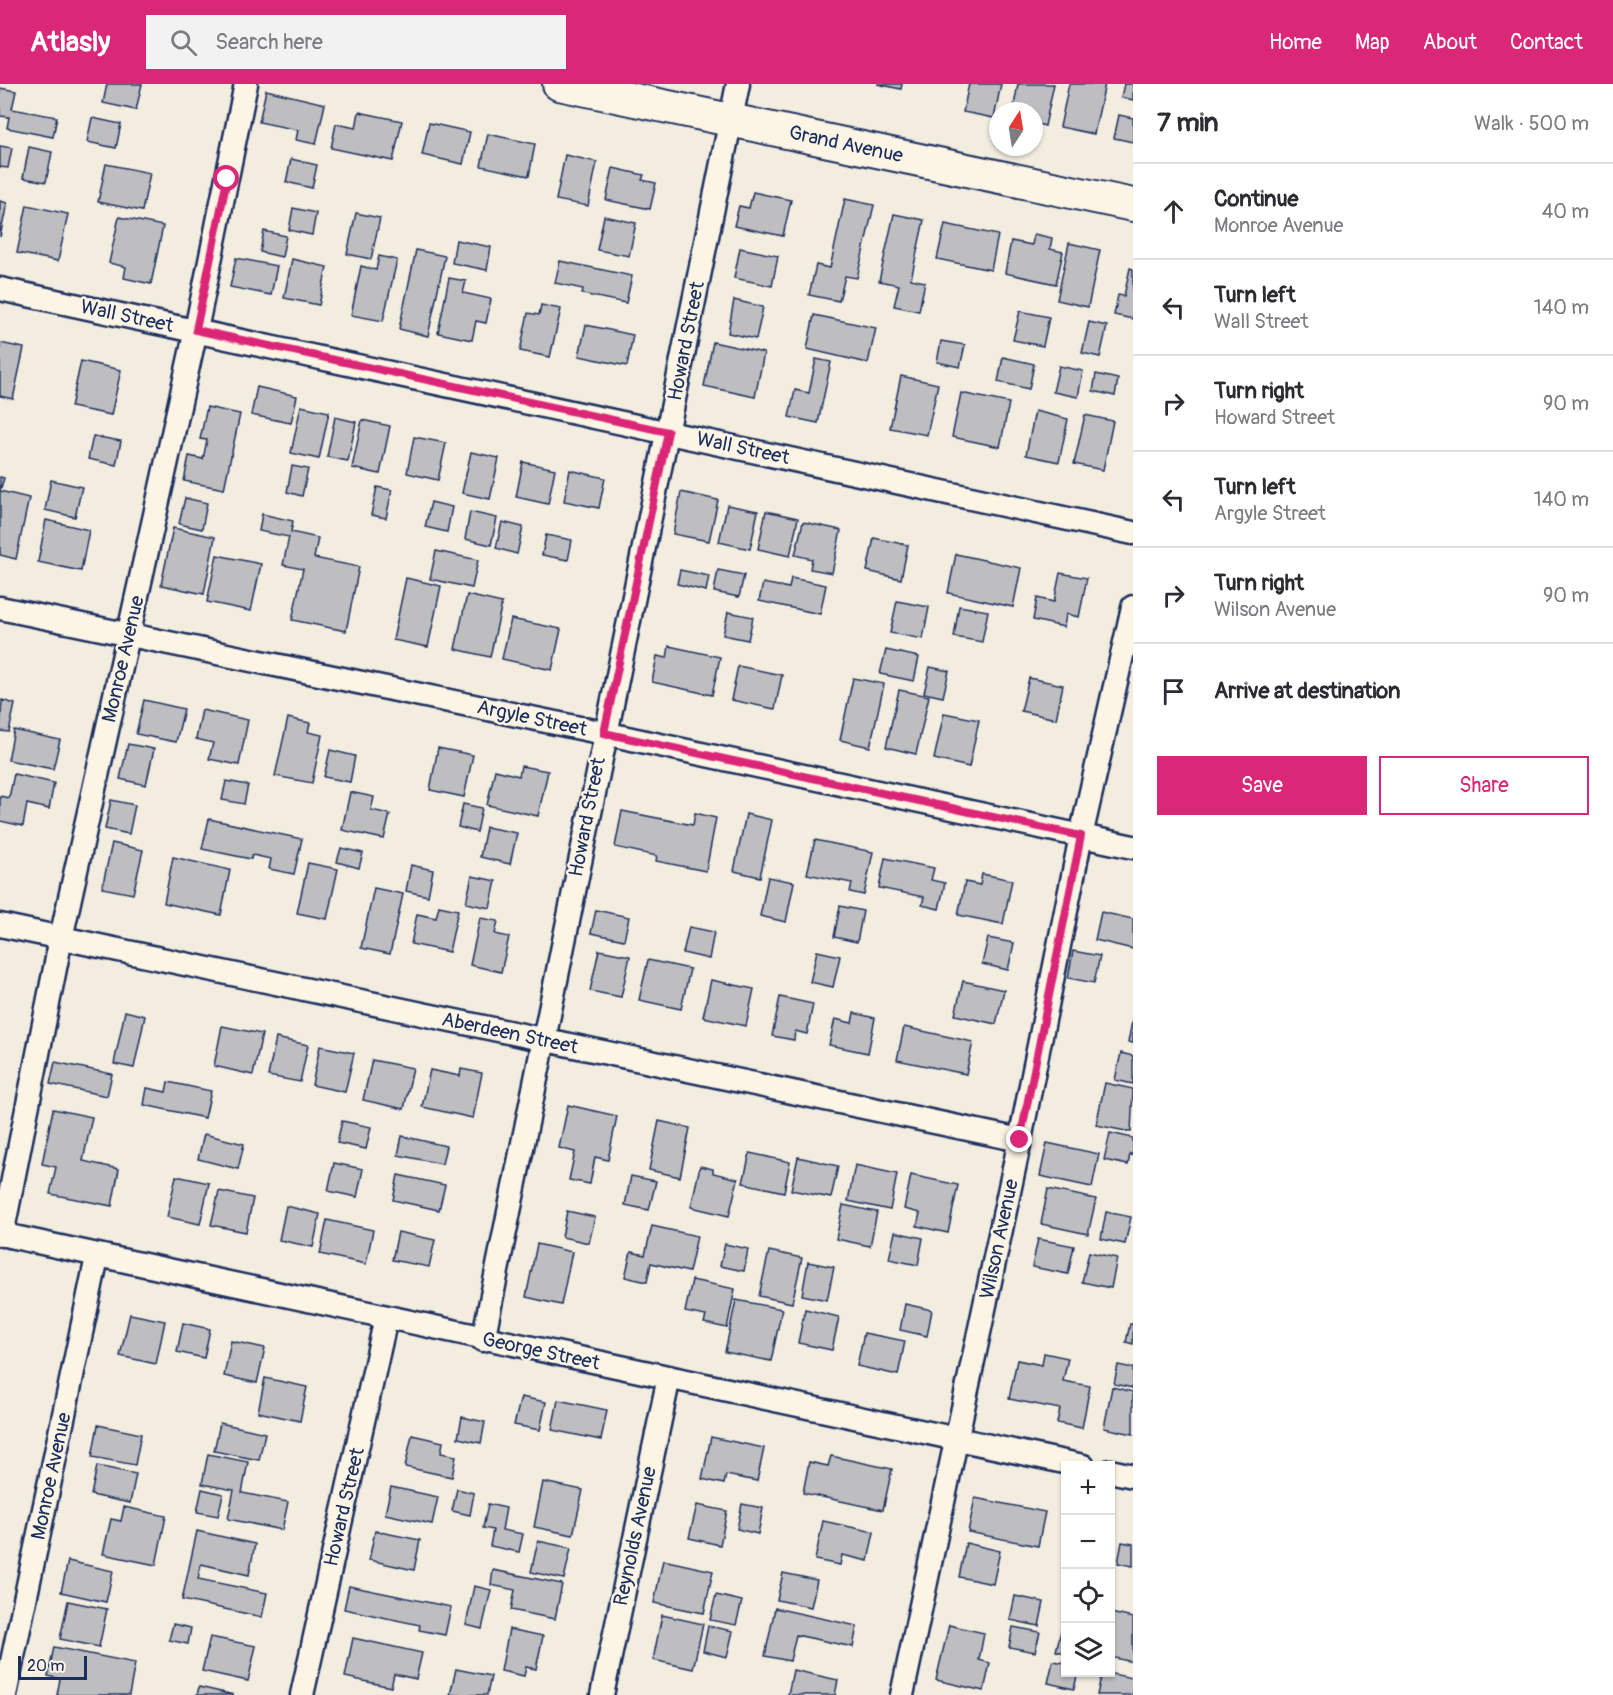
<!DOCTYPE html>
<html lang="en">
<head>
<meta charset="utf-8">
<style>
	:root { --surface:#fff; --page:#f2f2f3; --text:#2b2b33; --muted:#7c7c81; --line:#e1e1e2; --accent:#db2777 }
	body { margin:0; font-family:Pangolin,sans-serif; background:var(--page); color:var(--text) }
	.controls { position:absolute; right:18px; bottom:18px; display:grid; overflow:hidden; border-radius:0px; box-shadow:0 2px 4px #0004 }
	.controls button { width:54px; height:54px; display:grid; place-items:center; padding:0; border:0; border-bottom:2px solid var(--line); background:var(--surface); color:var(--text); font:30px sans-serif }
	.compass { position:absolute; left:989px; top:18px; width:54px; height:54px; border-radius:50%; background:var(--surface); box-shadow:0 2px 4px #0004; rotate:12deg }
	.scale { position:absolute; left:18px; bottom:15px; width:69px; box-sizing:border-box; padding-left:6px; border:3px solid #1b2f5e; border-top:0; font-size:16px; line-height:21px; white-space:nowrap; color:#1b2f5e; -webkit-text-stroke:4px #fcf5e5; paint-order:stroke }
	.stop { position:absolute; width:18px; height:18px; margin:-14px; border:4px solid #db2777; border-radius:50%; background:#fff }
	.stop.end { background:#db2777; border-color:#fff; box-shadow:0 2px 6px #0008 }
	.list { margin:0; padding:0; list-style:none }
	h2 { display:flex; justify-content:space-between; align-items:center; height:78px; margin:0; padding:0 24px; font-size:26px }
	h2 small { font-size:20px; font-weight:400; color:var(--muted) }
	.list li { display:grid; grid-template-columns:39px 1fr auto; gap:18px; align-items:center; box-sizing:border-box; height:96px; padding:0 24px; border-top:2px solid var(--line) }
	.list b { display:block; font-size:22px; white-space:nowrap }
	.list p { margin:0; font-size:20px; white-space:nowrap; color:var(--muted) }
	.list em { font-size:20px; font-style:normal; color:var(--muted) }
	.actions { display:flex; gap:12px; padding:18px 24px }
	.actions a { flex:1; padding:14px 0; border:2px solid var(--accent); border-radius:0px; text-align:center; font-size:21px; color:var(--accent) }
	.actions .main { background:var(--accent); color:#fff }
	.icon { flex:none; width:33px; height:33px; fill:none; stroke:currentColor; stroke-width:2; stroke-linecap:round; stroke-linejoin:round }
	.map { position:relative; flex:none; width:1133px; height:1611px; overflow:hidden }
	header { display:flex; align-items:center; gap:36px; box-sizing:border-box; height:84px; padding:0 30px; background:var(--accent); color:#fff }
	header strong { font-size:28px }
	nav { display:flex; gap:33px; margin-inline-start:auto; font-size:21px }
	.search { width:420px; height:54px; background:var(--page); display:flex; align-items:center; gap:15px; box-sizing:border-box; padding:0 21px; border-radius:0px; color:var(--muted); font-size:22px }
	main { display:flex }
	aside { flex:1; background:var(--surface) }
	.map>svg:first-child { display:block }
</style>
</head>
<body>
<header>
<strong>Atlasly</strong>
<div class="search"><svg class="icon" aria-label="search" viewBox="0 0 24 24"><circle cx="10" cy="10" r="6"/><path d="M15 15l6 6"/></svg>Search here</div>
<nav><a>Home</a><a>Map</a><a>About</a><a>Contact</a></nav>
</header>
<main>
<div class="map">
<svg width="1133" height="1611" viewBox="0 0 1133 1611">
	<rect width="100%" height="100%" fill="#f3ede0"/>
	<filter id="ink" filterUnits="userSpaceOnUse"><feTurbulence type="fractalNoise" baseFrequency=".0167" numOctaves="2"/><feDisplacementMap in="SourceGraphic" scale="12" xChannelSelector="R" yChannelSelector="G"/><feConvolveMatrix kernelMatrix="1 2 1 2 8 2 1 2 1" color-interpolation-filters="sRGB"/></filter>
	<g filter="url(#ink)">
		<path fill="#bebec0" stroke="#1b2f5e" stroke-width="1.5" d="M107,0H142L136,26L103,19Z
			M877,0H902L901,5Z
			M969,0H1001L994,34L963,28Z
			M1018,0H1054L1045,42L1034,39V27H1013Z
			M1069,0H1105L1094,50L1060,43Z
			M1124,0H1133V16L1121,13Z
			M0,4L16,7L12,25L57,33L53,53L7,44L9,33L0,32Z
			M266,6L325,20L316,60L296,56L298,46L259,38Z
			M359,28L402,37L393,77L331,64L336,40L356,44Z
			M1119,31L1133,34V58L1114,54Z
			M92,34L121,40L116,64L87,58Z
			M429,39L470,48L463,80L422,71Z
			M488,50L535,60L529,92L481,82Z
			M0,62L12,64L8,84L0,83Z
			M29,63L52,68L46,98L23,94Z
			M565,71L597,78L588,122L556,116Z
			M291,75L317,81L312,104L286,98Z
			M106,80L150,89L142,127L98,118Z
			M613,84L644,91L642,96L656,99L650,125L606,116Z
			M753,108L791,116L783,152L734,142L739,122L749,124Z
			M845,115L874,121L857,194L845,192L839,217L809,211L816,181L830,184Z
			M0,117L7,119L0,153Z
			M27,121L68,130L58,177L17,169Z
			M293,124L316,129L312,151L289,146Z
			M356,129L380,134L371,175L347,170Z
			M894,130L924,136L911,195L925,198L919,227L894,222L899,201L879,197Z
			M604,132L636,139L629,172L597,166Z
			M119,133L163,142L151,200L124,194L126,183L109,179Z
			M945,140L998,151L991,186L937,175Z
			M264,147L286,152L282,173L260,168Z
			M1034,150L1052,154L1050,165L1063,168L1056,200L1005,189L1011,157L1032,161Z
			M456,156L491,163L487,186L452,179Z
			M1069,159L1100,166L1088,223L1057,216Z
			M740,164L778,172L772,202L734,194Z
			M416,166L445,172L428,252L399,245Z
			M379,172L397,176L383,237L351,231L361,182L376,186Z
			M236,174L277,182L271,211L230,203Z
			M292,175L327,183L319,221L284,214Z
			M560,177L632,192L626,219L582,210L583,205L555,199Z
			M1130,184L1133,185V235L1114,231L1118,211L1124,212Z
			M449,194L466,197L463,209L491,215L486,239L476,237L472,256L438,249Z
			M734,216L763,223L756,255L728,249Z
			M541,221L561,225L550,273L520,267L528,229L539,231Z
			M1020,227L1049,233L1043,262L1013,256Z
			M814,231L876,244L868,279L807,265Z
			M1089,238L1107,242L1100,273L1082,269Z
			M586,241L633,251L627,282L579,272Z
			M941,257L965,261L960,283L937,278Z
			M713,258L764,269L755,313L704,302Z
			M0,259L24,264L13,315L0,312Z
			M1003,273L1034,280L1029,305L998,298Z
			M816,275L831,278L818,339L789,333L795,306L809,309Z
			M81,277L121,286L111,331L71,323Z
			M1059,282L1083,287L1078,313L1053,308Z
			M1096,290L1118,295L1115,312L1093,307Z
			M901,292L938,300L927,351L890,344Z
			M257,303L297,312L291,339L251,331Z
			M961,309L1009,319L1000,363L952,353Z
			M301,322L329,328L319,375L291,369Z
			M207,323L240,330L224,405L184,397L189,372L203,375L207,356L200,355Z
			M1035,327L1068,335L1059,378L1026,371Z
			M1085,331L1113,337L1103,386L1074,380Z
			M335,333L356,338L348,377L327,373Z
			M362,336L390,342L380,390L352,384Z
			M93,352L121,357L116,381L88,375Z
			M414,353L446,359L438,396L407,389Z
			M471,368L499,374L490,415L462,409Z
			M523,378L555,385L548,420L516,413Z
			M292,382L308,385L302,412L287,408Z
			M570,386L605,394L599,424L564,417Z
			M0,393L4,394L0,407L29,414L16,475L0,471Z
			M51,396L82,403L75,433L45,426Z
			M377,403L392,406L386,434L371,431Z
			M681,408L718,416L709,457L673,450Z
			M185,414L207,419L202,445L179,440Z
			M431,418L452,423L447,448L425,443Z
			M727,421L758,427L750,465L719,458Z
			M766,427L798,434L790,472L758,465Z
			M470,428L497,434L491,461L465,455Z
			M262,430L293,437L291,448L318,454L314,474L359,483L346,547L292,536L303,485L283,481L289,453L259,447Z
			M46,436L89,446L81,487L38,478Z
			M502,438L523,443L517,470L496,464Z
			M803,438L841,446L832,489L810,485L812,475L795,471Z
			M173,444L215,453L204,510L161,501Z
			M546,451L572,456L568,476L542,471Z
			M874,454L908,461L901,495L867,487Z
			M436,467L478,476L472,504L430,495Z
			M956,470L1021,484L1013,523L948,509Z
			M217,471L261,480L251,527L207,518Z
			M680,486L709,492L706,507L677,500Z
			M718,486L744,491L739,513L714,508Z
			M1060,489L1087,494L1079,533L1066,530L1064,543L1033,536L1037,514L1054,518Z
			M406,494L441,502L428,563L393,556Z
			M791,494L826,501L820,530L759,517L763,499L789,504Z
			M467,511L502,519L490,573L455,565Z
			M897,517L929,523L923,555L890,549Z
			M959,522L988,527L982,558L954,553Z
			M728,528L753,533L748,556L723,551Z
			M511,535L561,545L552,586L502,575Z
			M669,562L720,573L712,611L652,598L657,572L667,574Z
			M886,566L919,573L914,597L880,590Z
			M738,582L782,591L775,625L731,616Z
			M930,583L949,587L943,613L924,609Z
			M853,594L884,600L870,663L840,656Z
			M1029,594L1063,601L1056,635L1021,627Z
			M899,606L929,612L916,670L886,663Z
			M2,616L15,620L9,648L0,647Z
			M144,616L184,625L176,658L136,650Z
			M202,626L248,636L239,681L209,675L213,659L196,655Z
			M944,629L979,636L969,683L934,675Z
			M288,634L310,639L308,648L322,651L312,699L275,692Z
			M14,646L60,656L53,685L8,676Z
			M128,660L154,665L146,701L120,695Z
			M438,664L473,671L464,713L430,706Z
			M330,666L355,672L350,698L324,693Z
			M521,682L548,687L538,732L487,721L495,686L519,692Z
			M14,690L54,699L49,725L27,720L23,742L0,737V712L9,714Z
			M226,697L248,701L244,720L222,716Z
			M350,708L374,713L371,726L390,730L384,755L342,746Z
			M111,716L135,721L129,750L105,745Z
			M463,720L482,724L477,748L458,743Z
			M622,727L693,741L695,729L716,734L706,787L656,777L657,772L615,763Z
			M746,730L772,736L760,793L734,787Z
			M209,735L302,755L294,790L269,785L271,775L252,771L251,775L202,765Z
			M486,743L517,749L510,780L480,773Z
			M815,756L873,768L864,811L850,808L852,799L807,790Z
			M112,759L143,766L133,810L102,804Z
			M341,764L363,769L359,784L337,778Z
			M173,773L230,786L221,831L164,819Z
			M885,774L934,784L931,796L945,799L939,825L922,821L924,813L879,804Z
			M308,779L338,785L327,835L297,829Z
			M411,781L433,786L428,812L406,807Z
			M982,790L1012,796L1003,840L958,831L965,798L980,801Z
			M472,792L496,797L490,824L466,819Z
			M768,793L794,798L786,838L760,832Z
			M374,804L403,810L390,870L361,864Z
			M439,822L458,826L449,868L411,860L417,830L436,834Z
			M840,822L863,827L857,858L834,853Z
			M596,826L629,833L624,856L591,849Z
			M1101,828L1133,835V865L1095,856Z
			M480,834L498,837L495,850L509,853L501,888L470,881Z
			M689,843L714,848L709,875L683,869Z
			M988,854L1014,859L1008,886L982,880Z
			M599,866L630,872L621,913L590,907Z
			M817,867L840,872L833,903L810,898Z
			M1073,867L1100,872L1094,899L1068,894Z
			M648,876L690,885L681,925L639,916Z
			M711,896L754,905L746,942L703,933Z
			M963,897L1004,906L996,940L955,931Z
			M780,913L813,920L807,950L795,947L794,956L772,952Z
			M125,927L145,932L134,984L114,980Z
			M854,929L875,934L868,969L829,961L835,935L852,939Z
			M1133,933V959L1128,958Z
			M222,942L262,950L253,991L214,982Z
			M904,943L973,958L966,990L897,976Z
			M276,954L308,961L300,998L268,992Z
			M320,962L354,969L345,1008L312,1001Z
			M1121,969L1133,972V1000L1115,996Z
			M372,976L413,984L404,1025L363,1016Z
			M55,978L112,990L107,1012L50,1000Z
			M461,985L482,989L473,1034L422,1023L430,986L460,992Z
			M168,998L211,1007L205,1034L144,1021L147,1004L166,1008Z
			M1105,999L1133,1005L1131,1048L1096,1041Z
			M568,1021L617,1032L608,1076L595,1073L590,1100L569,1096L575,1068L559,1064Z
			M53,1025L92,1033L83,1077L119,1085L112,1122L50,1110L56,1083L42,1080Z
			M342,1037L371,1043L366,1065L337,1059Z
			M659,1037L690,1044L680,1093L649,1086Z
			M1110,1049L1133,1054V1071L1130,1070L1128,1081L1104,1076Z
			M204,1050L244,1060L238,1085L198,1075Z
			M402,1052L446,1062L442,1080L398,1071Z
			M1047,1059L1099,1070L1092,1103L1040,1092Z
			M750,1069L790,1078L784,1108L743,1099Z
			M798,1073L838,1082L831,1114L791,1106Z
			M334,1079L363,1085L357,1113L328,1107Z
			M855,1081L897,1090L890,1126L848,1117Z
			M700,1082L713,1085V1089L738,1095L729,1132L691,1123Z
			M398,1091L445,1101L439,1126L393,1116Z
			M911,1091L958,1101L948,1149L917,1142L920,1129L904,1125Z
			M176,1092L209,1099L200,1140L167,1133Z
			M631,1092L656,1097L649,1126L625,1121Z
			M1048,1105L1096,1115L1088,1150L1041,1140Z
			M219,1107L253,1114L246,1148L211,1141Z
			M843,1121L877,1128L870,1162L836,1155Z
			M286,1122L320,1130L313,1163L279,1156Z
			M567,1127L595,1133L589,1159L562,1153Z
			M1106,1128L1131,1133L1125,1160L1101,1155Z
			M327,1136L373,1146L366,1180L320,1170Z
			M652,1142L697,1152L689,1188L651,1179L647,1198L625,1193L631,1168L645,1171Z
			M398,1148L435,1156L429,1183L392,1176Z
			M895,1148L923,1154L918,1181L889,1175Z
			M1038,1155L1074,1162L1068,1190L1032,1183Z
			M537,1160L572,1168L561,1221L526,1213Z
			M725,1160L748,1165L744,1187L720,1182Z
			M769,1167L802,1174L792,1219L759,1212Z
			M1089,1168L1117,1174L1111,1204L1082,1198Z
			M808,1178L834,1183L827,1216L802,1211Z
			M692,1196L735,1205L727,1244L704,1239L706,1232L685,1228Z
			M736,1216L782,1225L771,1277L725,1268Z
			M905,1220L932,1226L927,1252L900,1246Z
			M805,1225L839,1233L832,1266L798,1259Z
			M130,1230L165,1237L156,1280L120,1272Z
			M183,1239L210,1245L204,1274L177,1268Z
			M1130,1240H1133V1260L1126,1258Z
			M864,1249L905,1257L898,1291L857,1282Z
			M231,1257L265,1264L257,1299L224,1292Z
			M1044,1269L1068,1274L1063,1297L1090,1302L1082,1344L1057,1339L1060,1325L1009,1315L1017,1276L1042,1281Z
			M1118,1281L1133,1284V1304L1114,1300Z
			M265,1294L307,1303L300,1337L258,1328Z
			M1112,1303L1133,1308V1350L1104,1344Z
			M521,1313L546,1318L540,1346L514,1341Z
			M558,1316L607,1326L601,1356L552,1346Z
			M462,1333L485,1338L481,1359L458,1354Z
			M220,1339L265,1349L259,1376L214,1367Z
			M98,1341L141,1350L135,1381L92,1373Z
			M412,1351L443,1358L441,1369L456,1372L452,1393L405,1383Z
			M711,1353L764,1364L757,1397L726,1391L724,1400L702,1395Z
			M208,1370L248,1378L242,1409L288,1418L282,1446L228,1435L234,1406L202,1400Z
			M831,1372L892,1385L883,1426L803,1409L809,1378L828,1382Z
			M97,1382L136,1390L130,1419L91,1411Z
			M543,1398L583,1406L573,1451L534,1443Z
			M391,1403L438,1413L432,1440L385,1430Z
			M202,1405L223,1410L218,1432L197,1428Z
			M457,1405L474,1409L470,1431L452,1427Z
			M975,1414L1045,1428L1038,1462L968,1448Z
			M488,1420L506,1424L502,1446L523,1450L519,1468L490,1462L493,1446L483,1444Z
			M742,1420L763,1424L758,1450L737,1445Z
			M697,1421L727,1427L720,1461L689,1454Z
			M124,1423L166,1432L156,1481L103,1470L111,1435L121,1437Z
			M823,1437L874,1448L868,1477L842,1471L840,1481L815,1476Z
			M197,1447L255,1460L249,1491L201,1480L198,1495L267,1509L262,1533L182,1516Z
			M375,1447L420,1456L414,1486L369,1476Z
			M538,1457L571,1464L564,1495L531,1488Z
			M1122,1458L1133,1460V1482L1118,1479Z
			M966,1459L1000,1467L993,1500L959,1493Z
			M663,1476L713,1487L704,1529L654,1519Z
			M68,1477L113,1487L106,1518L61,1508Z
			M493,1486L562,1500L555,1535L511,1526L515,1506L491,1501Z
			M783,1489L817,1496L811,1523L777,1516Z
			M349,1502L451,1523L445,1551L419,1546L420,1541L344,1525Z
			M474,1502L491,1506L482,1545L466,1541Z
			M716,1511L742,1517L736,1541L710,1536Z
			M1015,1512L1044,1518L1039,1542L1010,1536Z
			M68,1517L107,1525L99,1563L60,1555Z
			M775,1524L857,1542L853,1563L796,1551L790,1577L765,1572Z
			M1111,1529L1133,1534V1578L1110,1573Z
			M662,1531L703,1540L693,1585L653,1576Z
			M173,1540L191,1544L188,1560L169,1556Z
			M949,1541L984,1549L979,1576L990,1579L984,1607L936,1596Z
			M708,1542L733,1547L727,1573L703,1567Z
			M1013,1543L1040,1548L1035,1568L1009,1563Z
			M1062,1543H1066V1569L1056,1567Z
			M509,1545L543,1552L536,1585L526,1583L524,1592L501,1587Z
			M210,1553L256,1562L248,1597L202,1587Z
			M353,1554L422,1569L416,1595L394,1590L391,1603L345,1593Z
			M54,1563L135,1579L129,1611H57L60,1595L48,1592Z
			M1053,1577L1066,1579V1588H1078L1074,1605L1048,1599Z
			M456,1585L491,1592L487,1611H450Z
			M793,1586L838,1596L835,1611H788Z
			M1102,1588L1133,1594V1611H1097Z
			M199,1603L234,1611H197Z"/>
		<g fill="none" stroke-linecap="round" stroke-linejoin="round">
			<g stroke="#1b2f5e" stroke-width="27">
				<path id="minor" d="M0,205L1133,449
					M0,524L604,649L1133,763
					M0,841L1020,1056
					M0,1150L1083,1382
					M2,1151L61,854L196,246L246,0
					M483,1256L738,0
					M1110,1387L1133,1392
					M5,1611L97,1173
					M302,1611L386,1234
					M602,1611L669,1293
					M902,1611L1020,1056L1081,752L1133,523"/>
			</g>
			<g stroke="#1b2f5e" stroke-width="36">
				<path id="secondary" d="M559,0L1133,121"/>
			</g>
			<use href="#minor" stroke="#fcf5e5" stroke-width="22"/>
			<use href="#secondary" stroke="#fcf5e5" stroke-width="32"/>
		</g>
	</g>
	<g fill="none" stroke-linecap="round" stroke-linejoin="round" filter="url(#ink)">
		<path stroke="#db2777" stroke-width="8" d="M227,95L196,246L668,348L604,649L1081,752L1020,1056"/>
	</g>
	<g text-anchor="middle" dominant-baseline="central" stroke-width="5" stroke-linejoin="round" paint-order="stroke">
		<g font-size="20" fill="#1b2f5e" stroke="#fcf5e5">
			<text transform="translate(846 60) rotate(12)">Grand Avenue</text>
			<text transform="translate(127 232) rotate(12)">Wall Street</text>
			<text transform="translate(686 257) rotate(-79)">Howard Street</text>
			<text transform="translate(743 364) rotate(12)">Wall Street</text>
			<text transform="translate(123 575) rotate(-77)">Monroe Avenue</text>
			<text transform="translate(532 634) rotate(12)">Argyle Street</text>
			<text transform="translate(587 733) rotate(-79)">Howard Street</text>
			<text transform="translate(510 949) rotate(12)">Aberdeen Street</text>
			<text transform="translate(999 1155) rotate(-78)">Wilson Avenue</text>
			<text transform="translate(541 1267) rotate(12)">George Street</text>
			<text transform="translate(51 1392) rotate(-78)">Monroe Avenue</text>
			<text transform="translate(344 1423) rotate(-77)">Howard Street</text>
			<text transform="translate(635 1452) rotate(-78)">Reynolds Avenue</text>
		</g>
	</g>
</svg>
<div class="controls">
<button>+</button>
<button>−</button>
<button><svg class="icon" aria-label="locate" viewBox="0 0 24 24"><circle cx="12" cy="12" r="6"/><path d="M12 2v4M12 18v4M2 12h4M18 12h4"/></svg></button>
<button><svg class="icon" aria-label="layers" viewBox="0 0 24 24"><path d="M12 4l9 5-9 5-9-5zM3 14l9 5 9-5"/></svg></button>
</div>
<svg class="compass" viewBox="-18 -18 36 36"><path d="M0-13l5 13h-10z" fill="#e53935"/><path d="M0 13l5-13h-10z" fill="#7c7c81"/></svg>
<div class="scale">20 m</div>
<div class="stop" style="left:227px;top:95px"></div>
<div class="stop end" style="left:1020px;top:1056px"></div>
</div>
<aside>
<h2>7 min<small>Walk · 500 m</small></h2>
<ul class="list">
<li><svg class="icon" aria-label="ahead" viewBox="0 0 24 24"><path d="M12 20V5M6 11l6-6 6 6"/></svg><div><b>Continue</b><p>Monroe Avenue</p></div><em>40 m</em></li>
<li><svg class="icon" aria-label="left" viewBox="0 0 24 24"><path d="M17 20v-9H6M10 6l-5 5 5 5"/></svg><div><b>Turn left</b><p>Wall Street</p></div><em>140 m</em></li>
<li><svg class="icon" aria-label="right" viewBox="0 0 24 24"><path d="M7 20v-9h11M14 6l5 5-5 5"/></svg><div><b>Turn right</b><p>Howard Street</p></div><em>90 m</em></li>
<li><svg class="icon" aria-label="left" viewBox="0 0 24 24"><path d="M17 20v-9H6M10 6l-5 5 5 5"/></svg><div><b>Turn left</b><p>Argyle Street</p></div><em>140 m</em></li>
<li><svg class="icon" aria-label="right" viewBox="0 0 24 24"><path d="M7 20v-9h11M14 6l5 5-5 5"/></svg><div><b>Turn right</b><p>Wilson Avenue</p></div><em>90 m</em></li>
<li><svg class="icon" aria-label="arrive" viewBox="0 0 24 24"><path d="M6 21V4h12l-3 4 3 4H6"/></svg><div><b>Arrive at destination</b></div></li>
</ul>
<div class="actions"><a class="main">Save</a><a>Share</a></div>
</aside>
</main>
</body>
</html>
